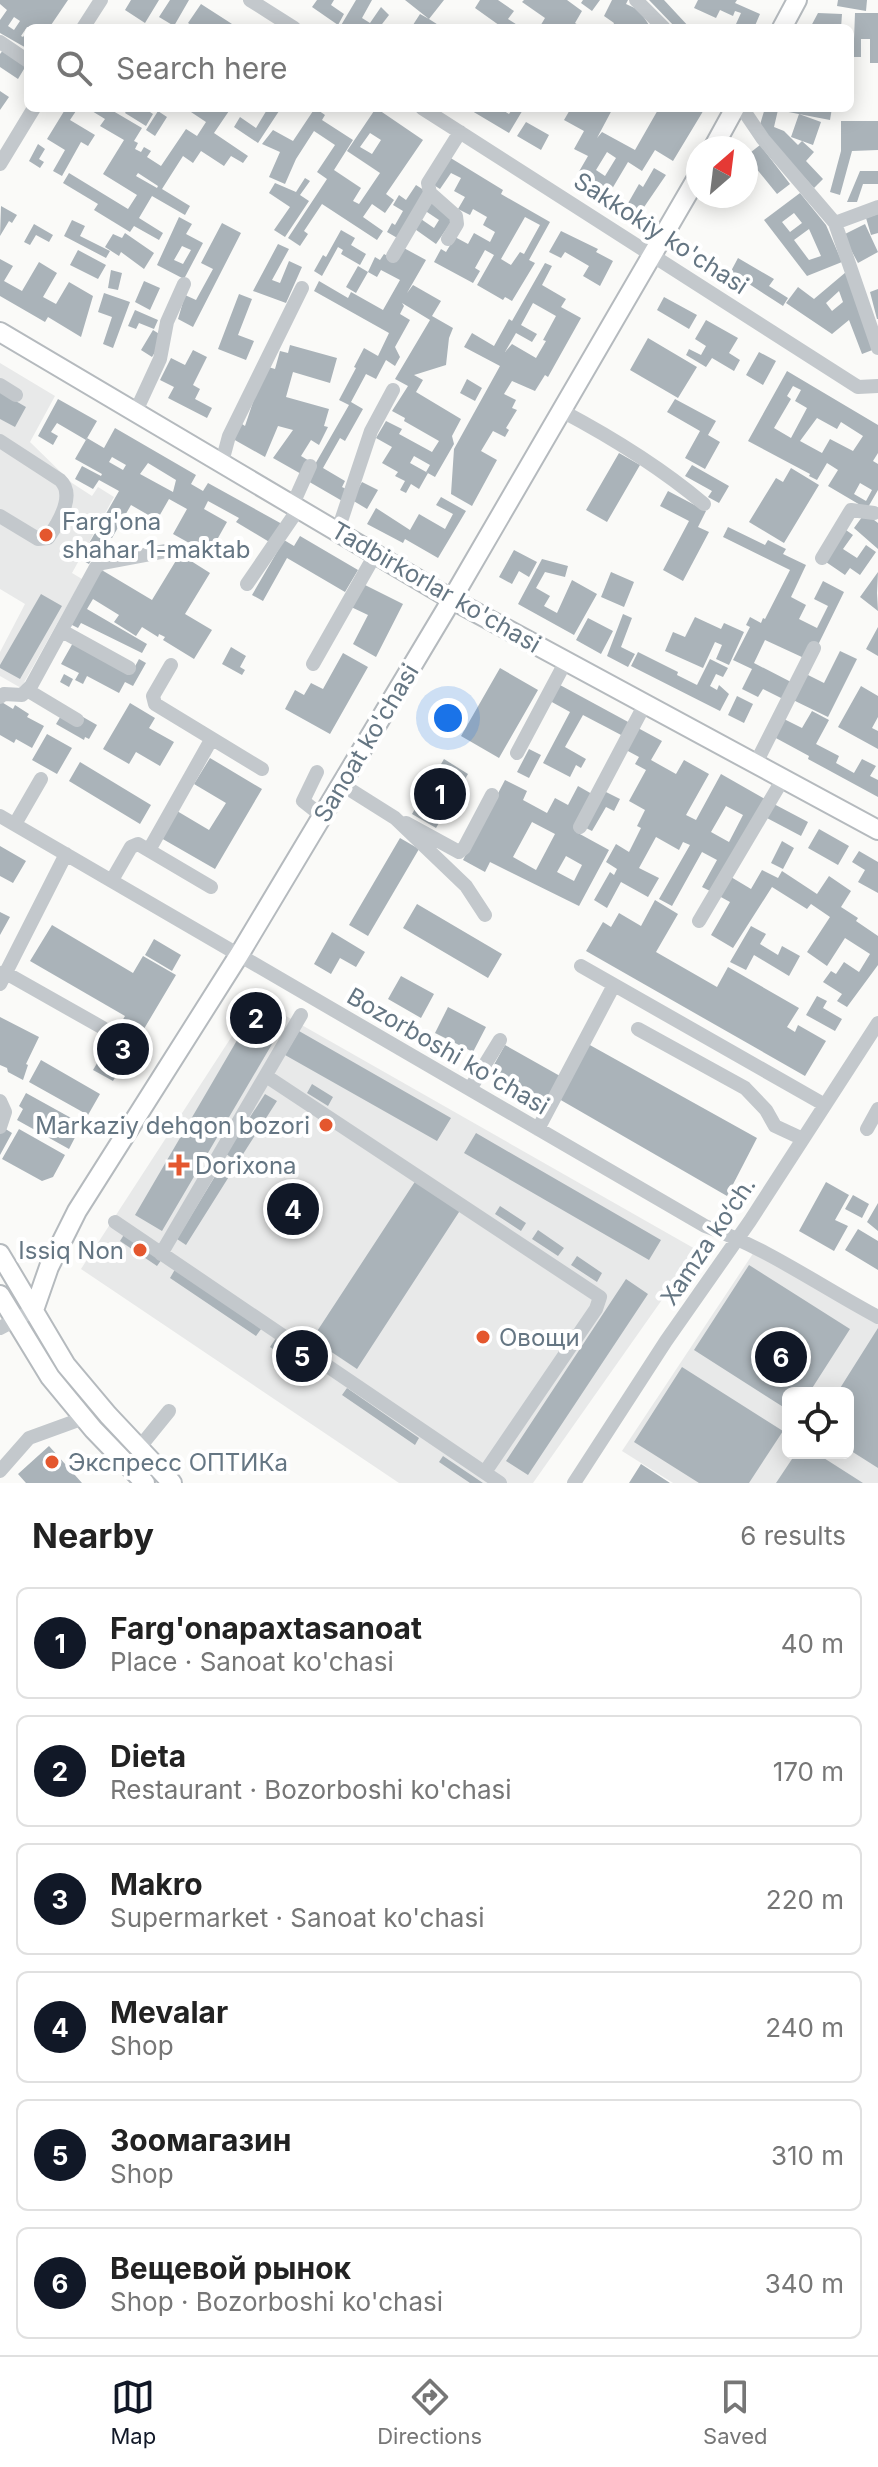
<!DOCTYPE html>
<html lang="en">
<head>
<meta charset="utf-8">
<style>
	:root { --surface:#fff; --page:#f6f6f6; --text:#222; --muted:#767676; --line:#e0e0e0; --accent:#111827 }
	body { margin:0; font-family:Inter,sans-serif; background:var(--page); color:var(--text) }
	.controls { position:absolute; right:24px; bottom:24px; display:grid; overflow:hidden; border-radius:12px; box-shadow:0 4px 20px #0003 }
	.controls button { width:72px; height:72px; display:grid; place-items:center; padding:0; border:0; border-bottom:2px solid var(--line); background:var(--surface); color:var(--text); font:40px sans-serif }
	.compass { position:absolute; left:686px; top:136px; width:72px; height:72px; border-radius:50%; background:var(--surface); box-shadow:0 4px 20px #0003; rotate:28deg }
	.you { position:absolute; left:448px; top:718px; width:28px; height:28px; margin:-20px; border:6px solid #fff; border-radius:50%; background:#1a73e8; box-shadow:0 0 0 12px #1a73e833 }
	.badge { display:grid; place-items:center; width:52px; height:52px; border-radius:50%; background:var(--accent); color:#fff; font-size:26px; font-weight:700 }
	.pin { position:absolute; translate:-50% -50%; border:4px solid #fff; box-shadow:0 2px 8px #0006 }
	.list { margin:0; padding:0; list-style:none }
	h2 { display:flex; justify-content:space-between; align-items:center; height:104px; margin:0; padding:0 32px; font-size:34px }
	h2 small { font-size:26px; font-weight:400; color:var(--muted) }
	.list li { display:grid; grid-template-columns:52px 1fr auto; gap:24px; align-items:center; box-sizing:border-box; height:112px; margin:0 16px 16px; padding:0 16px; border:2px solid var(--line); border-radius:12px }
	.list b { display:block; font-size:30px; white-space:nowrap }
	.list p { margin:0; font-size:26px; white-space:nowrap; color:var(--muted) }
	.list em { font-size:26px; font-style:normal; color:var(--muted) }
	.icon { flex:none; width:44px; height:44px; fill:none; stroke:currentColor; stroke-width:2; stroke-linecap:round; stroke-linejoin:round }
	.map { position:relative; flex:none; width:878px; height:1483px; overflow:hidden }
	.search { position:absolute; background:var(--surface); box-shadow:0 4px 20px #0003; left:24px; right:24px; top:24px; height:88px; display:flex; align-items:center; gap:20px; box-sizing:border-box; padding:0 28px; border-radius:12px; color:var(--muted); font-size:30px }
	.sheet { height:872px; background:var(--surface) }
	nav { display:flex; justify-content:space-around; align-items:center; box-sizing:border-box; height:112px; border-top:2px solid var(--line); background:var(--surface); font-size:22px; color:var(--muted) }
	nav a { display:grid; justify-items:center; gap:4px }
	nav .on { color:var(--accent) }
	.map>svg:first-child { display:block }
</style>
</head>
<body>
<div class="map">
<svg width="878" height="1483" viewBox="0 0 878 1483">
	<rect width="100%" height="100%" fill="#fafaf8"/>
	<path fill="#e8e9e9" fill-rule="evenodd" d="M0,363L55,396L30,442L72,483L92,496L98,487L114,497L72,573L82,579L21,688L0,676V652L25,604L0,589Z
		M256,999L697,1250L533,1483H399L81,1269Z
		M756,1249L878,1322V1483H673L622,1451ZM788,1393H848V1453H788Z"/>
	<path fill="#aab3b9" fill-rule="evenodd" d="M0,0H68L49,28L27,27L21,36L23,37L28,30V49L0,33V20L7,10L0,4ZM14,17L20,21L14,30L8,26Z
		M131,0H159L145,23L125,10Z
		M170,0H189L174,26L159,17Z
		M317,0H334L331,5L344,14L338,25L312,7Z
		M356,0H372L362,18L370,23L381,7L389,15L379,28L340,27Z
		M405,0H444L429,19L443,28H411L420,14L429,19Z
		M480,0H498L514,11L508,19L522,28H503L475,8Z
		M524,0H567L582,11L575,23L583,28H539L545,18L522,2Z
		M583,0H600L592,11L581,3Z
		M612,0H628L626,4L639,10L651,28H612L614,23L604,16Z
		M649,0H664L690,28H676Z
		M698,0H737L735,3L760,14L754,28H745L736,24L741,13L735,11L733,16L720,10L716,18L694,8Z
		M838,0H867L866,11L837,6Z
		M201,4L229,22L238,28H195L188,23Z
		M818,13L842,14L841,28H810Z
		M855,13H878V63H870V39H861V57H850V39H854Z
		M4,49L27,64L18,79L0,67V54Z
		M0,91L9,97L0,110Z
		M66,108H78L70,120L95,135L88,146L81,142L62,176L53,171L65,150L47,139Z
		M87,108H108L142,128L134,141L138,143L135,149L141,152L144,147L151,151L147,157L161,166L186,129L197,136L206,122L185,108H231L214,133L248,156L243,163L231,156L224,166L201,151L193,163L183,156L162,189L190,206L185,215L152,196L139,218L163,233L159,240L134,226L130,232L94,210L98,204L63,183L69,173L128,209L137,195L103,174L124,140L100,126L105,119ZM138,173L158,186L157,188L136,176Z
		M128,108H144L153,114L146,126L125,113Z
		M268,108H281L258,143L234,127L240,117L256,128Z
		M315,108L325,115L322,120L353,140L334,170L361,188L353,201L359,204L380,173L347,151L376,108L423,140L386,194L394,200L385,213L372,204L363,217L383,231L377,240L322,204L304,231L308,234L300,246L288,238L327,179L317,172L335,145L314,131L296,159L285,184L269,177L280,152L262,144L273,130L293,141ZM370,133L381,140L372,154L360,147Z
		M467,108H499L509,114L513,108H524L509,133Z
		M571,108H613L597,138L602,132L635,150L659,108H705L673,161L655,150L642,171L628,162L609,194L577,175L588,156L574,149L584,131L564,120ZM607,152L616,158L605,176L596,170Z
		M765,108H832L830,120L778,110L774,127L784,131L798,145L802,141L791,137L799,114L821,122L813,145L802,141L814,152L806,161L823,179L814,188L759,128Z
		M158,111L167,117L155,136L146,130Z
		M841,121H878V150L852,151L840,195L830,192L841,151Z
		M526,122L549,135L541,150L517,136Z
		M38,144L45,149L39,159L44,162L40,168L29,161Z
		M760,145L790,184L777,194L746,156Z
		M449,157L503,190L501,194L550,222L529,260L535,263L512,301L505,297L503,300L477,285L494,255L485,250L475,268L480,271L473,283L434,262L441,249L446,252L455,237L468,244L474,233L490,242L495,232L483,225L487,217L473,209L470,215L458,209L465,197L454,191L461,178L451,173L440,189L432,184ZM525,217L540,225L524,254L520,252L511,265L501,259Z
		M654,168L666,175L640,213L627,205L639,184L643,187Z
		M860,171H878V184H863L857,202H847Z
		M305,178L310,181L300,195L309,201L285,237L274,230L290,207L269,193L275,183L296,192Z
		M416,185L427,192L399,239L387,232L392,223L395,225L403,211L393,205L399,195L406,200Z
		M800,193L826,225L842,262L807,276L764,220ZM794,213L802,223L790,232L782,222ZM809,229L821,256L809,260L794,240Z
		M430,201L454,218L436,244L412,227L418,217L434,228L439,220L424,210Z
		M1,206L17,215L12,223L9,221L0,236Z
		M878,214V233L871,235L866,218Z
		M179,217L192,224L186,234L203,243L184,279L157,265ZM182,246L191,250L183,264L174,260Z
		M72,220L85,226L80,236L110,251L106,258L64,236Z
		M222,223L241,233L193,327L178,319L185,295L196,300L213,269L201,263Z
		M34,224L53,235L49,242L36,235L30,245L24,242Z
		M865,224L878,252L858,263L843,235Z
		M341,230L355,238L351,245L366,254L360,265L341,254L343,250L338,247L322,276L314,271L323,255L326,257Z
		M561,231L598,249L596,252L613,261L600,286L583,276L589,266L565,252L561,258L549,252Z
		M125,233L154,253L144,269L121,252L119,256L105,247L113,234L122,238Z
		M278,244L289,249L272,280L280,283L289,261L302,267L286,303L253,291Z
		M402,247L426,260L407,293L413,285L441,301L432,316L453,328L449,338L446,365L414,375L423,380L416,392L461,419L452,436L454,444L435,477L426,472L430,465L414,456L410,463L428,473L419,489L411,484L406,493L400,490L405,481L395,476L398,472L382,463L392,447L376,438L386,421L402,429L399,434L432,452L439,441L404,421L405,418L392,411L408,386L395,379L430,320L402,303L404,306L400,314L410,320L395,347L400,357L395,366L386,360L376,379L366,374L351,402L363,409L345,441L340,438L323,468L345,481L342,487L350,491L344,502L306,480L349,405L339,400L356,368L354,367L364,348L378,356L389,333L314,291L319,281L348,298L351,292L383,310L400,280L381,270L377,277L368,272L356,293L346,287L358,266L368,272L375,257L380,260L384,254L395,260Z
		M78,250L106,265L98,279L70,265Z
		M738,258L774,279L769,286L788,298L783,306L746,282L742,289L735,285L739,278L730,273Z
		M0,259L13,266L4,281L22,291L39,262L57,273L43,297L56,304L69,282L93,296L81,337L48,317L45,322L0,296Z
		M545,263L552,266L542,285L566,299L561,307L581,318L548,377L545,375L535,391L512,381L504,394L516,400L512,408L517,410L506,428L509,430L505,437L493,431L481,451L497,460L472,506L451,494L454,449L500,366L464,347L472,333L494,346L509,319L512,321ZM533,303L556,316L543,340L546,341L536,358L512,344L505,352L516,333L532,342L537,334L521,325Z
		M111,270L122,273L118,290L108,288Z
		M846,272L875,349L862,354L849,320L832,334L786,303L798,287L814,299ZM839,291L843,302L832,311L826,303Z
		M144,281L160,288L150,310L135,302Z
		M878,289V319H877L870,292Z
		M104,293L130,302L113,348L103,344L112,317L98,312Z
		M239,294L252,299L238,335L254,341L246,360L218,349Z
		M664,297L697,315L689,329L657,310Z
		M135,310L158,320L154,329L139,323L136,329L128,326Z
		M706,320L738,338L729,353L740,360L734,371L712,358L706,367L686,355L689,349L701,355L706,346L695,339Z
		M153,330L164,337L152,357L141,350Z
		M648,338L697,367L678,398L630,370Z
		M290,345L337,358L330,383L293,372L286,397L329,409L324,426L328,427L319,445L311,440L301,456L311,462L303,475L273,458L293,430L278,426L265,457L233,439L242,424L245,426L265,366L275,369L280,351L288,353Z
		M193,350L207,357L193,385L200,389L195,399L212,408L207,418L168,398L174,387L160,380L171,358L185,365Z
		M759,352L776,361L763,385L746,375Z
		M787,371L878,425V453L873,461L878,464V490L867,509L828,486L838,470L827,463L817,480L809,476L810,474L748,441ZM793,386L801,390L795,401L807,408L791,438L774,428L791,399L787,396ZM817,418L837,429L841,422L863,436L853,451L830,439L822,453L800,441ZM860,483L872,490L866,501L854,494Z
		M467,379L482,388L475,401L460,393Z
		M0,392L26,407L15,427L0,419Z
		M58,399L97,421L86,440L57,423L51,432L58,436L53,445L38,436Z
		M675,399L716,421L708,435L720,442L705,469L685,458L700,431L667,412Z
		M115,428L196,475L191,484L203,491L208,483L282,524L271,543L236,522L239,518L208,501L204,509L227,522L209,554L173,534L187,509L169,499L157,520L131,505L112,538L106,534L89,564L80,559L119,491L99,480L93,489L75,479L82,466L101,476L102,474L75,459L87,438L104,448ZM112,457L126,465L123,470L109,462ZM148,463L176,480L173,492L140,474Z
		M619,453L640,465L607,522L586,510Z
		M692,465L729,486L719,503L708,497L712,491L685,476Z
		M791,468L819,485L784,543L749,522L776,478L783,482Z
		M362,482L378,490L367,509L352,500Z
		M668,491L706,511L698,527L709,532L683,581L663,570L689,521L660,506Z
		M441,497L466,511L438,558L405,539L403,543L367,524L376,508L410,530L419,514L445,529L453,514L436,505Z
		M865,513L878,523V549L854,528Z
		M728,527L765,545L768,540L786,549L783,554L806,565L791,597L806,605L799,619L817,628L828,606L814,599L823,581L844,592L818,645L804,658L765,640L754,663L791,682L783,699L763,689L758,697L742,689L752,669L733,660L750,627L746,625L750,617L761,623L763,618L765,619L790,570L723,537Z
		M846,530L853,535L843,549L857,558L866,545L876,552L860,575L850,568L845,575L826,562Z
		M300,536L358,570L345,592L287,558L263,601L252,595L284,540L294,546Z
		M514,550L537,562L529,577L519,571L512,584L499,577Z
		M180,554L210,573L185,614L212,630L194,659L163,640L165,637L159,634L158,637L142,627L136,636L114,622L119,615L93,599L87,609L147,644L142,653L81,623L78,628L68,623L100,569L152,600Z
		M542,559L568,566L565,577L545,572L536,588L550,596L544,606L557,613L572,580L597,594L574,635L518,604Z
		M611,572L634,582L624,607L601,597Z
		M878,572L877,593L878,611L860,597Z
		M361,583L403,604L376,657L353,644L368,615L349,606Z
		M41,594L62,606L20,679L0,668V665Z
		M623,614L632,618L621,647L635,654L628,667L607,656Z
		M695,617L721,629L724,623L744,632L729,665L716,659L722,645L715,642L703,668L665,651L673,632L685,637Z
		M588,618L613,631L601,654L576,640Z
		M878,627V656L866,649Z
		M74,641L132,672L139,659L146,663L133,686L125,682L119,693L87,676L83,684L75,680L79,673L61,664Z
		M231,647L246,656L240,667L245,670L242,675L222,664Z
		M840,651L857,659L828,717L791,699L804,673L824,683Z
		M638,652L678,672L677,675L697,685L710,659L728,668L723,677L716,674L710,686L717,690L719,685L729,694L720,711L631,666Z
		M343,653L368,667L330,734L285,709L295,690L304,695L311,683L323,689Z
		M500,668L538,690L499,758L461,736Z
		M64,674L73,679L69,687L60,682Z
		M560,685L630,723L623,736L583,715L565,747L586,759L581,768L576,765L570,777L543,763L570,712L550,701Z
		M861,686L878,696V717L872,728L878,731V749L838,727Z
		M737,696L753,704L744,723L728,715Z
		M0,701L13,709L15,705L29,714L27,717L44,726L32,748L16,739L14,743L0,735Z
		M130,703L155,718L149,728L174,742L160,766L136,752L129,764L103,749Z
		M812,711L829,720L816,744L839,756L836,763L854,773L862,759L876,766L870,776L878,780V797L808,759L809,756L774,737L784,719L802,728Z
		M62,714L79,724L83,717L97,725L89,739L85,737L84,740L56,724Z
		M638,728L662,741L651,760L676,774L684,760L709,774L686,815L696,820L721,774L765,799L712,892L702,887L717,860L702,852L672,906L659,899L690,845L683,842L679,850L656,837L639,868L659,878L648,897L621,882L607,908L594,900L610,872L614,875L617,869L606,862L616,844L629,852L641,828L637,826L645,810L629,801L646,770L635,764L639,757L626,750ZM726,806L743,815L729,842L711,832Z
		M47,734L72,748L57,774L32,760Z
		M529,749L541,755L529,778L517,772Z
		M210,758L262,789L215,869L161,838L177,811L209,830L226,803L194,784Z
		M444,759L468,774L436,828L412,814Z
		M80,762L151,805L140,824L69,781Z
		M505,780L527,791L523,800L547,813L555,798L568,805L578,786L592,794L578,833L609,850L579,906L490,862L485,872L463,860ZM532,822L555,834L536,870L513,857ZM566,856L582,865L574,881L557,872Z
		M604,791L620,799L614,811L606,807L592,831L584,827Z
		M772,803L808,822L801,836L765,817Z
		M819,829L849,846L838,865L808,848Z
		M400,838L419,849L368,936L349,925Z
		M782,841L794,848L783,869L771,863Z
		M0,846L26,861L13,883L0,876Z
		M859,851L878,862V893L858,882L865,870L852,862Z
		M762,870L778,878L782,871L817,894L829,876L851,891L841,907L858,918L856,921L878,936V965L847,1007L837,1001L842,994L823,982L831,971L836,974L844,962L859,972L870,954L845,938L827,966L807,952L830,917L811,904L807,909L772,887L733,948L711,935L730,902L719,896L731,877L751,889Z
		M655,900L678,914L656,952L717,987L728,967L799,1008L787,1027L795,1032L798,1025L826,1041L805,1076L586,951L603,922L611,927L619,913L641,926Z
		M417,904L502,954L488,978L403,928Z
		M0,912L10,917L0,935Z
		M52,925L133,973L143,956L176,975L113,1081L93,1070L125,1016L30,961Z
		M751,926L766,934L760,944L778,955L782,946L800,956L789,976L754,955L746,970L730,962Z
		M332,932L365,952L356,967L340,958L331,974L314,964Z
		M154,939L181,955L172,971L145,955Z
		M401,976L434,994L421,1018L388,999Z
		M817,996L827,1001L823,1008L842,1019L835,1031L806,1015Z
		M257,1006L285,1022L162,1231L135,1215Z
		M448,1007L486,1027L473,1052L435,1033Z
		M0,1017L39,1037L26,1064L28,1065L23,1080L8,1072L7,1068L0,1065Z
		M299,1031L451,1118L437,1141L285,1055Z
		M588,1044L757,1138L727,1196L559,1099Z
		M505,1045L560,1076L546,1100L491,1070Z
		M41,1060L100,1094L88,1115L29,1082Z
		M312,1084L333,1097L328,1106L307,1093Z
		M26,1093L82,1124L69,1149L17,1120L23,1109L19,1106Z
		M265,1094L277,1101L238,1162L226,1154Z
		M4,1128L12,1133L0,1155V1134Z
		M19,1129L65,1155L53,1177L42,1181L2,1159Z
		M476,1133L661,1240L649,1260L464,1153Z
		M220,1168L230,1175L186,1245L177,1239Z
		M416,1180L461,1209L357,1369L312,1339Z
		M826,1182L849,1195L835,1220L848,1226L834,1251L799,1231Z
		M853,1195L869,1204L862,1218L845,1209Z
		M878,1203V1231L867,1222Z
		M500,1206L526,1223L521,1231L495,1214Z
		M858,1229L878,1241V1270L845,1250Z
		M538,1230L564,1248L558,1256L532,1239Z
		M125,1233L162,1259L157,1266L120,1241Z
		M577,1256L602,1273L597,1282L571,1265Z
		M749,1265L850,1329L809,1393H788V1410L694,1350Z
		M177,1266L264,1325L256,1336L170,1278Z
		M626,1279L648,1294L528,1475L506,1461Z
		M878,1328V1468L848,1449V1393H837Z
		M278,1335L302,1351L294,1363L270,1347Z
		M682,1367L783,1431L749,1483H699L634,1442Z
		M347,1388L419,1438L415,1445L342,1395Z
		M49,1446L82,1483H26L18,1474Z
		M796,1453H816L863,1483H776Z
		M443,1456L483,1483H470L439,1462Z
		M641,1464L670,1483H629Z"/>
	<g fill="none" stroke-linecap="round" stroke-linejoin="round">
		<g stroke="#b5babe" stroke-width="22">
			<path id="major" d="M782,28L797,0
				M713,148L735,108
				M0,332L451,599L878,830
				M0,1254L66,1365L108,1415L172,1483
				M0,1295L50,1377L93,1429L145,1483
				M34,1310L49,1267L77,1211L239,955L445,611L698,176"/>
		</g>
		<path stroke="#c3c8cc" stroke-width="14" d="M250,0L294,28
			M636,0L664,28
			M83,28L101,0
			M0,42L28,61
			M422,108L858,387L878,386
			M742,108L763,139L835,223L878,348
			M0,164L34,108
			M835,223L878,207
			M448,239L457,224L456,216L430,193L428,183L460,132
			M393,256L430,193
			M0,385L16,395
			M136,411L160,359L167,322L184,284
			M562,411C613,438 660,467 704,504
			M0,441L60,480C76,495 59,522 48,538L38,539L0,516
			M222,462L229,436L302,288
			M293,504L310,466
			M338,530L371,431L393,390
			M822,558L851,510L874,513
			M247,584L299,508
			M62,631L129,668
			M313,664L376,553
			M171,665L153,696L155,704L262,769
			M27,690L77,720
			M0,697L4,694L22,695L31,686L96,567L102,563L166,551
			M517,753L566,661
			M756,763L814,648
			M317,772L303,801L322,816
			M341,784L395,818L466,886L485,915
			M0,816L705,1226C767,1248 820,1286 878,1317
			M406,823L459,852L464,848L492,795
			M15,824L41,779
			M580,827L645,704
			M149,850L211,740
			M112,880L131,847L138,844L211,887
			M699,921L783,779
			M581,966L825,1105
			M4,972L103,1028
			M0,984L66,854
			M638,1029L745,1088L766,1110L775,1126L803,1139
			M266,1076L600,1297L596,1309L485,1472
			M470,1089L500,1040
			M0,1101L5,1112L0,1127
			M538,1129L614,985
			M867,1129L878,1109
			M115,1222L500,1483
			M161,1254L301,1015
			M0,1328L34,1310
			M139,1448L169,1411
			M0,1471L29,1438L84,1418
			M574,1483L666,1341L750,1221L878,1023"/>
		<use href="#major" stroke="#fff" stroke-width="18"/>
	</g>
	<g fill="#e4572e" stroke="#fff" stroke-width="3">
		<circle cx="46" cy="535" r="8"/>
		<circle cx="326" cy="1125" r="8"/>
		<path d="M175 1153h8v8h8v8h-8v8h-8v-8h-8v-8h8z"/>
		<circle cx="140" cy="1250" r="8"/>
		<circle cx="483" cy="1337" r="8"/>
		<circle cx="52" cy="1462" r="8"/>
	</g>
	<g text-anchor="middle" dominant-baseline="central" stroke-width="8" stroke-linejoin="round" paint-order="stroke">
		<g font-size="24" fill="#657683" stroke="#fff">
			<text transform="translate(661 233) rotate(33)">Sakkokiy ko'chasi</text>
			<text transform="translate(436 587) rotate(30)">Tadbirkorlar ko'chasi</text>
			<text transform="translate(366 743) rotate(-59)">Sanoat ko'chasi</text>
			<text transform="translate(448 1051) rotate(30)">Bozorboshi ko'chasi</text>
			<text transform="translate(708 1241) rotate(-56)">Xamza ko‘ch.</text>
		</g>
		<g font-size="24" fill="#657683" stroke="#fff" text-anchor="start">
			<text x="62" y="521">Farg'ona<tspan x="62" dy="28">shahar 1-maktab</tspan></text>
			<text x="310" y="1125" text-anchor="end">Markaziy dehqon bozori</text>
			<text x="195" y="1165">Dorixona</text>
			<text x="124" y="1250" text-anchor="end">Issiq Non</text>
			<text x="499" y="1337">Овощи</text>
			<text x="68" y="1462">Экспресс ОПТИКа</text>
		</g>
	</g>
</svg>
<div class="controls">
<button><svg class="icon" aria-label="locate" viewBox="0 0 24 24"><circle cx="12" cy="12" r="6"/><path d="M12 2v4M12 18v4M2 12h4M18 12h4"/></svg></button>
</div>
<svg class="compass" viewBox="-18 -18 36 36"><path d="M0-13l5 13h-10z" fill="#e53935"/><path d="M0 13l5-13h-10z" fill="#767676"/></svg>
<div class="you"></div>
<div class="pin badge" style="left:440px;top:794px">1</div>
<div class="pin badge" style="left:256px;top:1018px">2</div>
<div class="pin badge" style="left:123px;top:1049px">3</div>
<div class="pin badge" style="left:293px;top:1209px">4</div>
<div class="pin badge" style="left:302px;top:1356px">5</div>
<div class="pin badge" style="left:781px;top:1357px">6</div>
<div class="search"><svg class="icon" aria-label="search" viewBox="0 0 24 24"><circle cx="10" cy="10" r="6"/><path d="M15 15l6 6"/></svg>Search here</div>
</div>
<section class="sheet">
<h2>Nearby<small>6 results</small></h2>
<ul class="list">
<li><span class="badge">1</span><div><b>Farg'onapaxtasanoat</b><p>Place · Sanoat ko'chasi</p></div><em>40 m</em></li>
<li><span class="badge">2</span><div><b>Dieta</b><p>Restaurant · Bozorboshi ko'chasi</p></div><em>170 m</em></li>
<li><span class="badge">3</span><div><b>Makro</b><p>Supermarket · Sanoat ko'chasi</p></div><em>220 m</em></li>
<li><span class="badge">4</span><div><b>Mevalar</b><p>Shop</p></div><em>240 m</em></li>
<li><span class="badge">5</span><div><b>Зоомагазин</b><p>Shop</p></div><em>310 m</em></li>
<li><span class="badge">6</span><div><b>Вещевой рынок</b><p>Shop · Bozorboshi ko'chasi</p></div><em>340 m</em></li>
</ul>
</section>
<nav>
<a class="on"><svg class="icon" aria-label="map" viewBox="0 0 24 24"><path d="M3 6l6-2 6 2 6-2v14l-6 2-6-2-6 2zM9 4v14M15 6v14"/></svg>Map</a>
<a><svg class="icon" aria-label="directions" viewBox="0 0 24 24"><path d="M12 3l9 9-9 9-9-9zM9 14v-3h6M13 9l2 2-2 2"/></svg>Directions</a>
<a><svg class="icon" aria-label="saved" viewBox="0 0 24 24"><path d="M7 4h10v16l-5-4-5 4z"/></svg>Saved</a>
</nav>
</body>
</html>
